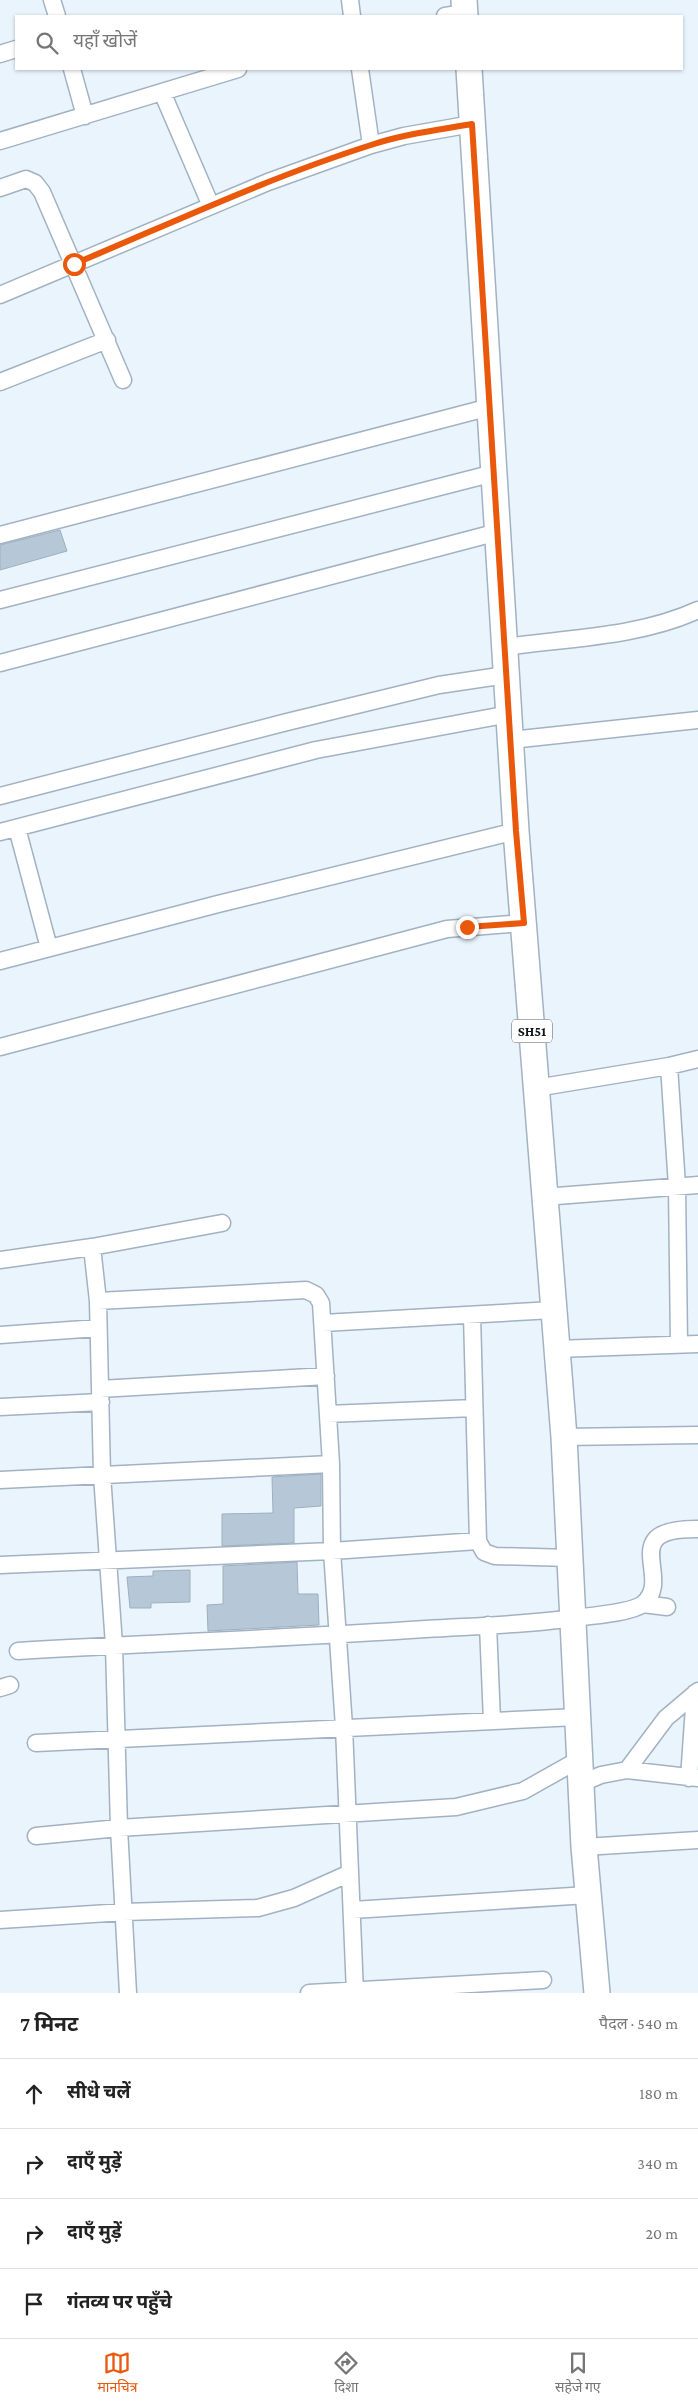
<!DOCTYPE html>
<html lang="hi">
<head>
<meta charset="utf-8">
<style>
	:root { --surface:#fff; --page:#f2f2f2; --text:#222; --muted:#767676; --line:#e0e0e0; --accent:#ea580c }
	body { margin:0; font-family:"Crimson Pro","Noto Sans Devanagari",serif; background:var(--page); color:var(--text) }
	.stop { position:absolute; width:15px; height:15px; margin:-11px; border:4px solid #ea580c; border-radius:50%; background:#fff }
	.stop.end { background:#ea580c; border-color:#fff; box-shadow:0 1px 5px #0008 }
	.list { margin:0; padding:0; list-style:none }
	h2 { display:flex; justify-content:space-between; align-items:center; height:65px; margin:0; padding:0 20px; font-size:21px }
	h2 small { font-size:16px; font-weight:400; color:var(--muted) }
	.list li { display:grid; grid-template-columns:32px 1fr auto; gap:15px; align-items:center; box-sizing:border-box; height:70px; padding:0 20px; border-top:1px solid var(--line) }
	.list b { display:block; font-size:19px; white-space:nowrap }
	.list em { font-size:16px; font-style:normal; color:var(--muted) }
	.icon { flex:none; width:28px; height:28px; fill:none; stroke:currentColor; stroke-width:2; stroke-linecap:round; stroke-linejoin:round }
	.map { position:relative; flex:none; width:698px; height:1993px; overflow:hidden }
	.search { position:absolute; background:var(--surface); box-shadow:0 1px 4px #0004; left:15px; right:15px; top:15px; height:55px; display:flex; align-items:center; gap:12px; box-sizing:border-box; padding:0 18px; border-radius:0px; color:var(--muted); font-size:19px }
	.sheet { height:345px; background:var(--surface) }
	nav { display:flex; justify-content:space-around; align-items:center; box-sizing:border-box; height:70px; border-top:1px solid var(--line); background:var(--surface); font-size:14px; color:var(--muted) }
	nav a { display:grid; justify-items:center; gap:2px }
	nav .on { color:var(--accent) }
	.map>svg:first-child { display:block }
</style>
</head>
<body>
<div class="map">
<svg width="698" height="1993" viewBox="0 0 698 1993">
	<rect width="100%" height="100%" fill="#e9f4fd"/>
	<path fill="#b6c7d7" stroke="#9eafbe" d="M60,530L67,551L0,570V545Z
		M321,1474V1506L294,1508V1543L222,1546V1514L273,1513L272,1477Z
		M297,1562L298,1594H318L319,1625L208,1631L207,1605L223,1604V1566Z
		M190,1570V1602L151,1603V1608H130L127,1577L153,1576V1571Z"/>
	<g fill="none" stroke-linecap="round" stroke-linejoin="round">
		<g stroke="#a2b2c2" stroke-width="19">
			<path id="street" d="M52,0L57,16
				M350,0L352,16
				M445,16L465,13
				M0,54L16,49
				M72,69L85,116
				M360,69L371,145
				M162,92L211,206
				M0,141L238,69
				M0,188L26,179L35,183L42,192L123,380
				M0,295L268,182L371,145L404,136L472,124
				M0,382L107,340
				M0,535L490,407
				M0,600L494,473
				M505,647C569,638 639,637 698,610
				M0,663L498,532
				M511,740L698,720
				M0,796L287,722L439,685L506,675
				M17,828L49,948
				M0,832L316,750L509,714
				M0,961L218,904L516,831
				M0,1047L447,929L524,923
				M669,1066L677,1186L679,1344
				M536,1088L669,1066L698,1059
				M544,1197L698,1185
				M92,1247L98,1301L102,1475L114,1645L119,1828L128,1993
				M0,1260L92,1247L222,1223
				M98,1301L306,1290L316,1295L321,1303L331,1464L332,1551L344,1727L355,1993
				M472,1315L478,1541L484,1552L495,1556L570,1558
				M323,1323L553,1310
				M0,1335L98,1328
				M556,1349L698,1344
				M100,1389L326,1376
				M0,1407L101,1402
				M328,1414L474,1408
				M564,1437L698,1435
				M0,1480L331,1464
				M0,1565L332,1551L478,1541
				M643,1604L667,1607
				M488,1625L492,1721
				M18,1651C154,1643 290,1638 426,1629C475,1626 525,1625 573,1618C590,1616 631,1613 643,1604C675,1578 614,1528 698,1529
				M0,1688L10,1685
				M36,1743L577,1717
				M627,1770L666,1718L698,1691
				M689,1778L695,1693
				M582,1783L601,1775L627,1770L698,1778
				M36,1836L119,1828L456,1807L523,1791L580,1759
				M584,1847L698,1840
				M353,1910L588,1895
				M0,1920L124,1912L258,1908L294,1898L350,1873
				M309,1993L543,1980"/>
		</g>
		<g stroke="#a2b2c2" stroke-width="28">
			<path id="primary" d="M464,0L465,16
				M469,69L516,831L564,1437L584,1847L597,1993"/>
		</g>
		<use href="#street" stroke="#fff" stroke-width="16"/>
		<use href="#primary" stroke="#fff" stroke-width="25"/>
	</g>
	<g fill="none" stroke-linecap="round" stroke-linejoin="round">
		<path stroke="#ea580c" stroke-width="6" d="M74,264C172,223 270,177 371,145C404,134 438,130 472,124L516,831L524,923L467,927"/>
	</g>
	<g text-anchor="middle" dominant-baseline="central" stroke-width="4" stroke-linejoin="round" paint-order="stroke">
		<rect fill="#fff" stroke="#565a5d" stroke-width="1" x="512" y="1019.5" width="40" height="23" rx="4"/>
		<g font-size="14" font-weight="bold" fill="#0d1318">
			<text x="532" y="1031">SH51</text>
		</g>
	</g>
</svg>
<div class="stop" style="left:74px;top:264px"></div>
<div class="stop end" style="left:467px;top:927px"></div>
<div class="search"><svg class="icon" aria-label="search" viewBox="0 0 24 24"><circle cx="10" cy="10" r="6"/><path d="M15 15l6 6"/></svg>यहाँ खोजें</div>
</div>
<section class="sheet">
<h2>7 मिनट<small>पैदल · 540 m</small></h2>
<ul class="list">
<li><svg class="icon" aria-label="ahead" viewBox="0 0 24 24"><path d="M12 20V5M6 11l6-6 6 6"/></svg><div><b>सीधे चलें</b></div><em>180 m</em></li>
<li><svg class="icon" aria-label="right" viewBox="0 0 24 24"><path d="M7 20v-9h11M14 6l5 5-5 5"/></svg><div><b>दाएँ मुड़ें</b></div><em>340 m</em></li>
<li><svg class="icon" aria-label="right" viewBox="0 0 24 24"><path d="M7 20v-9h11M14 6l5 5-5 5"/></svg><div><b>दाएँ मुड़ें</b></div><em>20 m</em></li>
<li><svg class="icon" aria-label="arrive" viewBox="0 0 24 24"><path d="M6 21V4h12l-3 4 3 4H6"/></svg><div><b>गंतव्य पर पहुँचे</b></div></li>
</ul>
</section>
<nav>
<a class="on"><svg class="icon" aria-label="map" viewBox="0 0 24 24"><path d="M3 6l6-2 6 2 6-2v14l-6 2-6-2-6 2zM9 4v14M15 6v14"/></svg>मानचित्र</a>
<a><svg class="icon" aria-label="directions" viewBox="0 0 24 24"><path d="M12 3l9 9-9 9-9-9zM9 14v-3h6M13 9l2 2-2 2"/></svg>दिशा</a>
<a><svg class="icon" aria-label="saved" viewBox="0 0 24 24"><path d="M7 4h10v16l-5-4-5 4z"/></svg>सहेजे गए</a>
</nav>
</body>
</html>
